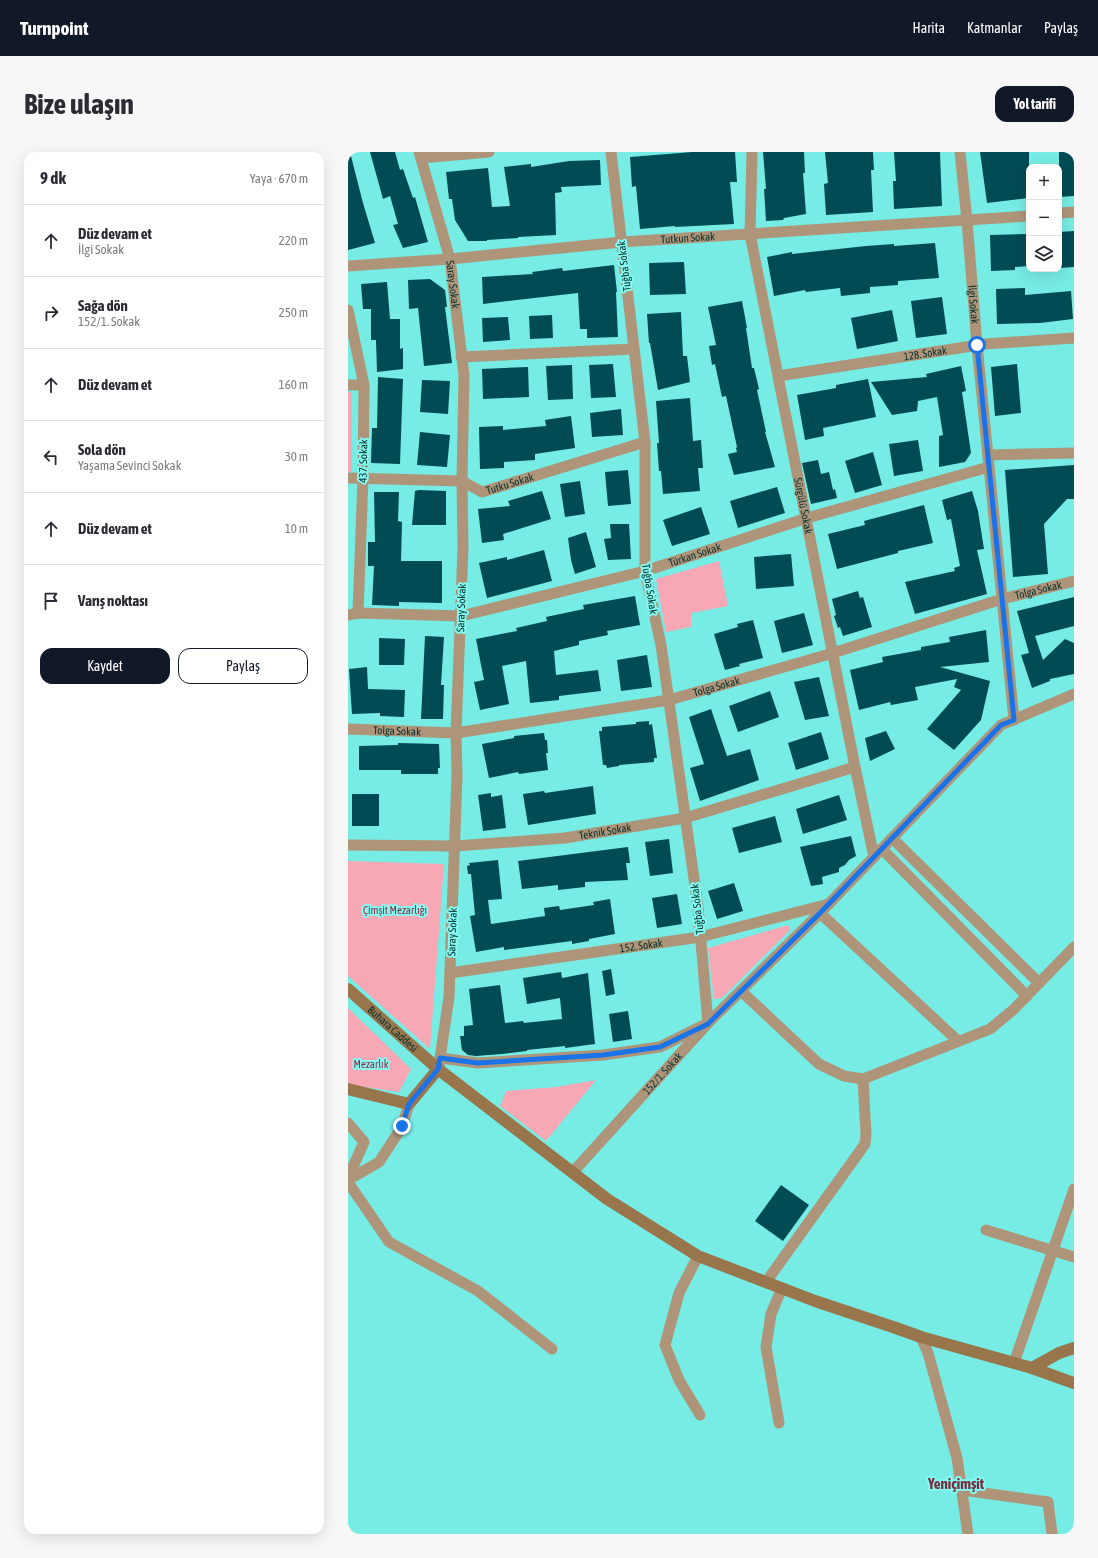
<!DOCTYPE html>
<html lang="tr">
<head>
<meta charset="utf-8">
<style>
	:root { --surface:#fff; --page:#f7f7f7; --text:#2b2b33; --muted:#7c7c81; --line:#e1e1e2; --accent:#111827 }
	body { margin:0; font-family:"Asap Condensed",sans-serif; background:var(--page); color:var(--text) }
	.controls { position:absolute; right:12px; top:12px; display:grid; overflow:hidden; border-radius:8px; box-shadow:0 4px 16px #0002 }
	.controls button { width:36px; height:36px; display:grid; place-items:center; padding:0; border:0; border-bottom:1px solid var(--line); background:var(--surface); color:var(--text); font:20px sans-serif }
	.stop { position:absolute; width:12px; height:12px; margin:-9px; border:3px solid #1a73e8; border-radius:50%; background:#fff }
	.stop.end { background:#1a73e8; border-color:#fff; box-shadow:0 1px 4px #0008 }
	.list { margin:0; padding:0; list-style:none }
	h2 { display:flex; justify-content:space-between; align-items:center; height:52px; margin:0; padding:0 16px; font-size:17px }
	h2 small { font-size:13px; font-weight:400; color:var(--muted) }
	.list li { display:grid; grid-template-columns:26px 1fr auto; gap:12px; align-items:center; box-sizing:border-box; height:72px; padding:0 16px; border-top:1px solid var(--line) }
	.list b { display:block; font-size:15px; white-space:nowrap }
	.list p { margin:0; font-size:13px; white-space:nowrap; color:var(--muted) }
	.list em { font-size:13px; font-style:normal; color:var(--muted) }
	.actions { display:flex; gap:8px; padding:12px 16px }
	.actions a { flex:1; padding:9px 0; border:1px solid var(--accent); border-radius:12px; text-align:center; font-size:14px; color:var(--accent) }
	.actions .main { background:var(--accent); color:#fff }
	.icon { flex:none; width:22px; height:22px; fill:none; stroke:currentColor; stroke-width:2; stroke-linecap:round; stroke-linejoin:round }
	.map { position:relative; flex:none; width:726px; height:1382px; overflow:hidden; border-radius:12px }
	header { display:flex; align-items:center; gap:24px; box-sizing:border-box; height:56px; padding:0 20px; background:var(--accent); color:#fff }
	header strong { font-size:19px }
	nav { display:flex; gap:22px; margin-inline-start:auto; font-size:14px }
	.intro { display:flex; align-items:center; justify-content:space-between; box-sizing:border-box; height:96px; padding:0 24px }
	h1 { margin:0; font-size:28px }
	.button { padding:10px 18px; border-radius:12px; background:var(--accent); color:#fff; font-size:14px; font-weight:700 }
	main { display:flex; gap:24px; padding:0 24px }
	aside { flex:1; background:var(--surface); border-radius:12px; box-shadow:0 4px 16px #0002 }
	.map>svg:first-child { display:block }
</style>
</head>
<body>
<header>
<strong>Turnpoint</strong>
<nav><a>Harita</a><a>Katmanlar</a><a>Paylaş</a></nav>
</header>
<div class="intro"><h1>Bize ulaşın</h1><a class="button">Yol tarifi</a></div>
<main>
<aside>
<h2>9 dk<small>Yaya · 670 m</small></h2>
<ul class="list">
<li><svg class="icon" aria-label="ahead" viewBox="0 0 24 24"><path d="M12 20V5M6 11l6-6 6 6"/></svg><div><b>Düz devam et</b><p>İlgi Sokak</p></div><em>220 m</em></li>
<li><svg class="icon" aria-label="right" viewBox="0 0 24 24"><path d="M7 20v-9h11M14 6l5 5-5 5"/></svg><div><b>Sağa dön</b><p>152/1. Sokak</p></div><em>250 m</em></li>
<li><svg class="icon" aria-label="ahead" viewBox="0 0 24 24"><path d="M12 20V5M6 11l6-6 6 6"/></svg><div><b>Düz devam et</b></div><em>160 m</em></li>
<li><svg class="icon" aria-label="left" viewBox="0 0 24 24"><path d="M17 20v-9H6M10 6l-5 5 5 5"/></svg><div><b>Sola dön</b><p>Yaşama Sevinci Sokak</p></div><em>30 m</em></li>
<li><svg class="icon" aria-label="ahead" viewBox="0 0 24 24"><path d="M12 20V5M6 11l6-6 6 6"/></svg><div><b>Düz devam et</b></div><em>10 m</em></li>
<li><svg class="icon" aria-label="arrive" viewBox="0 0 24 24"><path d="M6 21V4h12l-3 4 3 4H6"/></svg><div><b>Varış noktası</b></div></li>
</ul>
<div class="actions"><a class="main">Kaydet</a><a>Paylaş</a></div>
</aside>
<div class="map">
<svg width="726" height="1382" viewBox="0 0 726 1382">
	<rect width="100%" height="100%" fill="#76ece4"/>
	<path fill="#f8a8b4" d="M0,240H4V320H0Z
		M371,409L380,454L343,461V475L318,480L308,427Z
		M0,709L96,712L82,897L0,824Z
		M440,773L442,778L374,846L366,847L360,796Z
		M0,856L63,917L51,940L10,934L0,931Z
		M248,928L198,989L152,954L158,939L208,935Z"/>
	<path fill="#014b55" d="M22,0H47L52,18L55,17L65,46L67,45L80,90L55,96L45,73L50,72L42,44L35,47Z
		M344,0H387L389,30H382L386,72L327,75V74L292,77L288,34L284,35L282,5Z
		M415,0H456L457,21H455L458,62L436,66L435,68L418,69L416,37H418Z
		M477,0H525L526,18H523L525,60L478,63L476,32L480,31Z
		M546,0H592L594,54L546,57L545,29H548Z
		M632,0H681V46L639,51Z
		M711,0H726V44L711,45Z
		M3,4L15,51L27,91L0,98V5Z
		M252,8L253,33L213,35L214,40L207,41L208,83L170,85V86L139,88V89H120L107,68L104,47H101L98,20L140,16L144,55L162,54L156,15L183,12V15L221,9Z
		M726,79V115L711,116V80Z
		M681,82V114L667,115V118L643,119L642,83Z
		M587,91L591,126L550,129V133L522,135V141L493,144L492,136L458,140L457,138L426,144L419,105L444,100V102L518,94L546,92V94Z
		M336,110L338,142L302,143L301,111Z
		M266,113L269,140H268L270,185L239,186V177H232L230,141L135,152L134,125L185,122L184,120L214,116L215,119Z
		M82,127L97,138L99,155H97L104,211L76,214L70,156L61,157L60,128Z
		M39,130L42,167H52V197L55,196V217L29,220L28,188H23V157H15L13,132Z
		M677,136V143L723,139L725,167L692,171L649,172L648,137Z
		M594,145L599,182L568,186L563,149Z
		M394,149L399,176H398L404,216H406L411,237L409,238L418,280H417L427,315L386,323L380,302L389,300L388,296L389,295L378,244L374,245L367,212L364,213L361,194L368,193L360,155Z
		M544,158L550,189L509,197L503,166Z
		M333,160L335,204H339L342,230L310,238L302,191H301L299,162Z
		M204,163L205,186L182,187L181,164Z
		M160,165L162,188L135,190L134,166Z
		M265,212L268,245L243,246L241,213Z
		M669,212L673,261L647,264L643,215Z
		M224,213L225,247L200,248L198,214Z
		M613,214L618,239L614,240L623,301L617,310L591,315V284L595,283L589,245L570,249L569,259L544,263L523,230L579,225L578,222Z
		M180,215L181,245L135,247L134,217Z
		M30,225L55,227L52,312L23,311L24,276H29Z
		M520,227L528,265L475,276L476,284L457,288L449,243L488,236V233Z
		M74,228L102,229L100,262L72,260Z
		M342,246L345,289L353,288L355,316H350L352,339L315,342L313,319H311L309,291H311L308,249Z
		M273,257L275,283L244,285L242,261Z
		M223,264L227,296L187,302V308L156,310V316L132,317L131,275L155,274V278L198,274L197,268Z
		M72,280L102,283L99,315L69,313Z
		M570,288L575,319L546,324L541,292Z
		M525,300L534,333L507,341L497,309Z
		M470,308L473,322L481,320L485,338L487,337L489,346L463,352L454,311Z
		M726,313V347H719L696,372L700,422L665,425L657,318Z
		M280,318L283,352L260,354L257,320Z
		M232,329L237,362L217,365L212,332Z
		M429,335L437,361L390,376L382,349Z
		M71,338L98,339V373H64L67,339Z
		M194,339L203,367L155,382L156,388L134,391L130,357L162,354L160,349Z
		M624,339L630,359L636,397L629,398L639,442L567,462L557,430L607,419L606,416L612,414L603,367L599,368L594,348Z
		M26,340H51L50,369L54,370L53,409H94V451L51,450V454L24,453L26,414H20V390H27Z
		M576,353L585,391L550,399V401L489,417L480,382L517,373L516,369Z
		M353,355L362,382L324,394L315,368Z
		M262,372H281L283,407L260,408L256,387L263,386Z
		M238,380L248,415L227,422L223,408L220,386Z
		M196,398L204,429L139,446L131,411L159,405V408Z
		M443,402L446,434L408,437L406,405Z
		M510,439L512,446L515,445L524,475L495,484L492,475L490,476L486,464L488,463L484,447Z
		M287,444L292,473L259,479L260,483L231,489V493L206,499L208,523L250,518L253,539L211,544V548L182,551L178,509L154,514L161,552L132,558L126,530L136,528L128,487L169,479L168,476L199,469L198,465L236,457L235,453Z
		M726,445V474L687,484L695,508L717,487L726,491V522L702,527V529L684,536L673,503L681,501L669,459Z
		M456,461L465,493L434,501L426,469Z
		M405,468L415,506L391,512L392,514L377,518L366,482L390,475L389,472Z
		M638,478L641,510L592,515L642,529L633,568L606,598L579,577L613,538L606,535L609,527L567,535L570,548L543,553L542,550L511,558L502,518L535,510L534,505L573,498V495L602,490L601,485Z
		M77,484L96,485L93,533H96L95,567H73Z
		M31,486L57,487L56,513H31Z
		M299,503L304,535L273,539L269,508Z
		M19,515L20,537L57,538L56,565L32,564V561L4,562L1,517Z
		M471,525L481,564L457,568L446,530Z
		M422,539L431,565L390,580L381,554Z
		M363,557L379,604L402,597L411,628L352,649L342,616L356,612L341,565Z
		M301,569V573L304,572L309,606H306V610L271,613V614L259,616L258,613H255L251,579H254V575L288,572V570Z
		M538,579L547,597L522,609L517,586Z
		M473,580L481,607L448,618L440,591Z
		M196,581L197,588H199L200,601H198L200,618L171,622L170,620L141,626L134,592L166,586V584Z
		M50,591L91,592L92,616H90V622H53V618H11V594L50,593Z
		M245,634L248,662L180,673L175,642L196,639L197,641Z
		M143,641V645L154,643L158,676L135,679L130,643Z
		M4,642H31V674H4Z
		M491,643L499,668L455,682L448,657Z
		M427,664L434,690L391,701L384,676Z
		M503,684L508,704L501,708L497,713L491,716V720L474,725L475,732L463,734L452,695Z
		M321,687L325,721L302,724L297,690Z
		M280,695L282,711H278L280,728L237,730V735L210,738V733L174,737L170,709Z
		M150,708L154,747L140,748L143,772L197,764L196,756L211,754L212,758L246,753L245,750L262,747L267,782L241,787V789L224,792V789L156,798V795L128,800L122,764L127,763L123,722H120L119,714L122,713L121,711Z
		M386,731L395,759L369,767L360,739Z
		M329,742L334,772L309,776L304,746Z
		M263,817L267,842L258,844L254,819Z
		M213,820L214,826L240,821L247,892L217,896V894L179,898V899L154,902L128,904L120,903L114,898L112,884H116V874L125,873L121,837L152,833L157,871L175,869L176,871L214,867L212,846L179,852L175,826Z
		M280,859L284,887L265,890L261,862Z
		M433,1033L461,1053L435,1089L407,1069Z"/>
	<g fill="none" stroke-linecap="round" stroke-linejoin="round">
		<g stroke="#ae9579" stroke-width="11">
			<path id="s1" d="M71,0L102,107L116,223L114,329L115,396L108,581L109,624L101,845L91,913"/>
			<path id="s2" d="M404,0L402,82L507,615L526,705"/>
			<path id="s3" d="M612,0L619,69L629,193L666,568"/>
			<path d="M73,6L141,0"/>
			<path d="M711,61L726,60"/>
			<path id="s4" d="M0,114L102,107L274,90L681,64"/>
			<path d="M0,158L16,233L15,326L10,461"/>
			<path d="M113,205L286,197"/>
			<path id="s5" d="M430,224L637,192L726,186"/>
			<path d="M0,233H16"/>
			<path d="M640,303L726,301"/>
			<path id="s6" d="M0,326L114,329L134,340L297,290"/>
			<path id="s7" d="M0,463L10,461L113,464L297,419L459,366L641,315"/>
			<path id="s8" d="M0,577L108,581L321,548L485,501L654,447L726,429"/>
			<path d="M544,686L691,831"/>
			<path id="s9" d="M0,693L107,694L217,686L337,666L507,615"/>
			<path d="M534,697L679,844"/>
			<path d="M472,761L610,889"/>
			<path id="s10" d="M102,821L352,785L481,752"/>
			<path d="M393,839L471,912L496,924L515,927L642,877L665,858L726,795"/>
			<path d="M92,906L130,911L255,903L312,895L360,871L350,755L313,493L297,419V290L263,0"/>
			<path d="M0,971L16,990L0,1026"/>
			<path id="s11" d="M225,1020L360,871L472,761L653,573L726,542"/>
			<path d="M0,1028L31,1010L54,975L61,952"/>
			<path d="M0,1030L41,1090L130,1139L204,1197"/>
			<path d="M638,1078L726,1105"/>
			<path d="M350,1104L331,1141L317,1193L331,1228L352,1263"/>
			<path d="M418,1130L517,992L518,982L515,927"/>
			<path d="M573,1185L580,1201L609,1306L620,1382"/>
			<path d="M666,1211L726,1037"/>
			<path d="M431,1271L418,1195L423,1162L434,1136"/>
			<path d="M614,1338L700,1350L704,1382"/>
		</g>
		<g stroke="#99754b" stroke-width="12">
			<path id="s12" d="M0,837L90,917L259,1047L350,1104L467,1149L548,1176L573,1185L684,1216L726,1231"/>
			<path d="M0,937L61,952L90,917"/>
			<path d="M684,1216L711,1201L726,1196"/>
		</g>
	</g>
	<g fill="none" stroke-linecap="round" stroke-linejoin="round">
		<path stroke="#1a73e8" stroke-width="5" d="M54,974L61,952L90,917L92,906L130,911L255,903L312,895L360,872L472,761L653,573L666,568L629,193"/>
	</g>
	<g text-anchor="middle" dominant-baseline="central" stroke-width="4" stroke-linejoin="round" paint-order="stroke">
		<g font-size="11" fill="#062f2c" stroke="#84faf1">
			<text stroke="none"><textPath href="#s4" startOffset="341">Tutkun Sokak</textPath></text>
			<text transform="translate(276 114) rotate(-97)">Tuğba Sokak</text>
			<text stroke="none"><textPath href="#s1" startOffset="137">Saray Sokak</textPath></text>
			<text stroke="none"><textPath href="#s3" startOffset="153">İlgi Sokak</textPath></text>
			<text stroke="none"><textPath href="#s5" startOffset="149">128. Sokak</textPath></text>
			<text transform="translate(15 309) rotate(-89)">437. Sokak</text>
			<text stroke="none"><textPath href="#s6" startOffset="166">Tutku Sokak</textPath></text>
			<text stroke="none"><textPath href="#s2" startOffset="359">Sürgülü Sokak</textPath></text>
			<text stroke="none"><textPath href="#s7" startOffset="355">Türkan Sokak</textPath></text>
			<text transform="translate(302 437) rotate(81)">Tuğba Sokak</text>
			<text stroke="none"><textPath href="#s8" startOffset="709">Tolga Sokak</textPath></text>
			<text transform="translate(113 456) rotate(-88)">Saray Sokak</text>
			<text stroke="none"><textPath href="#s8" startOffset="373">Tolga Sokak</textPath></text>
			<text stroke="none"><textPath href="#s8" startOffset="49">Tolga Sokak</textPath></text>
			<text stroke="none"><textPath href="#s9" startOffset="258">Teknik Sokak</textPath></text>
			<text transform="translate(349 757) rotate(-96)">Tuğba Sokak</text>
			<text transform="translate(104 780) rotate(-88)">Saray Sokak</text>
			<text stroke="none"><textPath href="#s10" startOffset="193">152. Sokak</textPath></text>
			<text stroke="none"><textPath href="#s12" startOffset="60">Buhara Caddesi</textPath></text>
			<text stroke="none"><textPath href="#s11" startOffset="133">152/1. Sokak</textPath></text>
		</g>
		<g font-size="11" fill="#8f2a44" stroke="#84faf1">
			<text x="47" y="758">Çimşit Mezarlığı</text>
			<text x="23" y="912">Mezarlık</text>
		</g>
		<g font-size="15" font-weight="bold" fill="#742e3d" stroke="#84faf1">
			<text x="608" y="1331">Yeniçimşit</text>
		</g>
	</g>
</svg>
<div class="controls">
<button>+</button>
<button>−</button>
<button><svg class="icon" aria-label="layers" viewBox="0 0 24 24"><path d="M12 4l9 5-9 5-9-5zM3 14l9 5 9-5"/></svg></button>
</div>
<div class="stop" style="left:629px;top:193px"></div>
<div class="stop end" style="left:54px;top:974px"></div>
</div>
</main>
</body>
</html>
